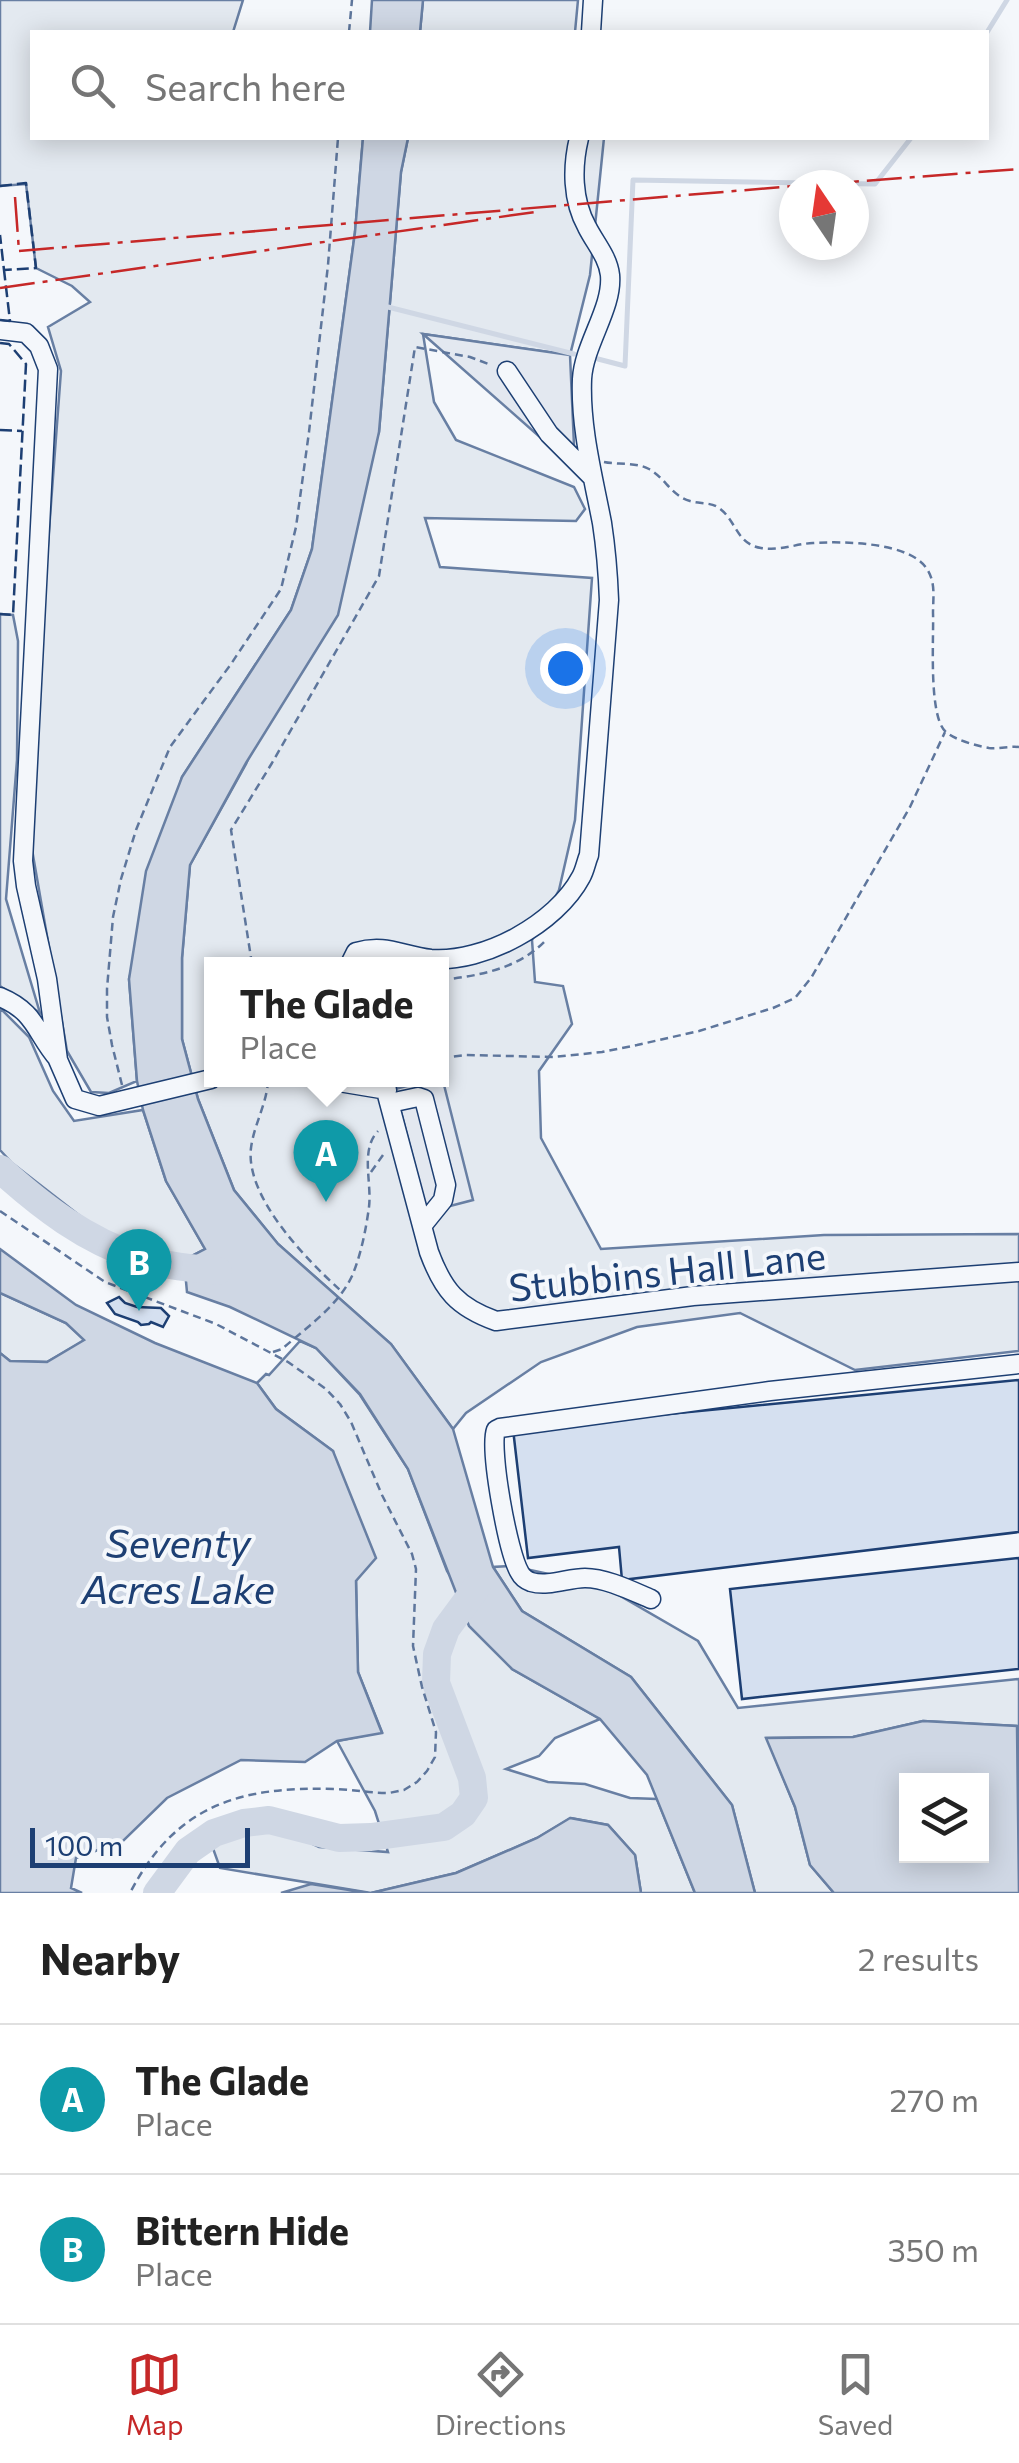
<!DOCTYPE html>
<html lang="en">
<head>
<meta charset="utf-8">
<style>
	:root { --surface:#fff; --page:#f6f6f6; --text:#222; --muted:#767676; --line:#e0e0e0; --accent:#c62828 }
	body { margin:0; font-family:Commissioner,sans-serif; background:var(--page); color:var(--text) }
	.controls { position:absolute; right:30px; bottom:30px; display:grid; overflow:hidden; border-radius:0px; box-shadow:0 5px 25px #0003 }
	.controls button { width:90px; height:90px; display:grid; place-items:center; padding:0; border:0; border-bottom:2px solid var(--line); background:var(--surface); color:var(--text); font:50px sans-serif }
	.compass { position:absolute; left:779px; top:170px; width:90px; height:90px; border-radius:50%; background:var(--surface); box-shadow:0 5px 25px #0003; rotate:347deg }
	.scale { position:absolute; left:30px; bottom:25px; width:220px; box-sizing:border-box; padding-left:10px; border:5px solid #1d3f73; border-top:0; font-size:28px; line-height:35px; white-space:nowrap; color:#1d3f73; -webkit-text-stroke:8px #f4f7fb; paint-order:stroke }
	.you { position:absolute; left:565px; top:668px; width:35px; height:35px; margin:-25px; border:8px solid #fff; border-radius:50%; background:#1a73e8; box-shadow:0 0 0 15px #1a73e833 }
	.badge { display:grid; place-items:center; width:65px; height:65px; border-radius:50%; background:var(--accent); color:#fff; font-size:32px; font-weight:700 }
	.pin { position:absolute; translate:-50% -82px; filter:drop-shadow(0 2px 5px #0008) }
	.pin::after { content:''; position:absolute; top:52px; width:35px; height:30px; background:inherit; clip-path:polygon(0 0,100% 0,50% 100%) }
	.popup { position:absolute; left:204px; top:957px; width:245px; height:130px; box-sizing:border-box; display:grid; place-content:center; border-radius:0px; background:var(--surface); filter:drop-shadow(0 2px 8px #0005); font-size:32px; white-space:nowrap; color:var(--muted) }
	.popup b { font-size:38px; color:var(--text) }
	.popup::after { content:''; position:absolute; left:50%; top:100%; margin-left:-20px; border:20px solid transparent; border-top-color:var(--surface) }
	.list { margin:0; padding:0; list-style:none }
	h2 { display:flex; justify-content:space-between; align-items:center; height:130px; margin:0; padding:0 40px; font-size:42px }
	h2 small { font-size:32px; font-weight:400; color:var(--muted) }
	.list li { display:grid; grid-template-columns:65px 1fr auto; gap:30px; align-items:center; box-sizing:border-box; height:150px; padding:0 40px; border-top:2px solid var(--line) }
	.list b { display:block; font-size:38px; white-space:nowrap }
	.list p { margin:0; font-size:32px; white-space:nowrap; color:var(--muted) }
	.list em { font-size:32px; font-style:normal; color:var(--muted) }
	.icon { flex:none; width:55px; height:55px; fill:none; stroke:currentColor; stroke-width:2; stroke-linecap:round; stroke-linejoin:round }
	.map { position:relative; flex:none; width:1019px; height:1893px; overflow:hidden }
	.search { position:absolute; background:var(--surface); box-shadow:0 5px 25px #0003; left:30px; right:30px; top:30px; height:110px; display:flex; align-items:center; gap:25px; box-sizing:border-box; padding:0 35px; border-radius:0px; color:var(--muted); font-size:38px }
	.sheet { height:430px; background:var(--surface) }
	nav { display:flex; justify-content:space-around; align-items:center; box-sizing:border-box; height:140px; border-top:2px solid var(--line); background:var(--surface); font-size:28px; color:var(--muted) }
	nav a { display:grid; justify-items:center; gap:5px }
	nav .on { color:var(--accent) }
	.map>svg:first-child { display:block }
</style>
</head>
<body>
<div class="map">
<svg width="1019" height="1893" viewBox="0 0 1019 1893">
	<rect width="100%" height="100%" fill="#f4f7fb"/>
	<path fill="#e3e9f0" stroke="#687fa3" stroke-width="2.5" fill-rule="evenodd" d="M0,0H243L233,32H32V138H363L355,232L312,549L291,610L182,777L129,979L137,1081L109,1093L91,1092L67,1051L30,838L38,677L61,371L48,327L90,302L72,286L36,268L26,184L0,186Z
		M423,0H578L575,32H420Z
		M408,138H604L590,275L570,355L423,334L434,402L456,440L574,487L585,509L576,521L425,518L440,567L592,578L575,820L559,890L532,940L535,982L563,986L572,1024L539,1071L541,1138L601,1249L824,1235L1019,1234V1351L855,1370L740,1313L637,1327L541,1362L466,1413L453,1429L391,1344L278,1244L234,1190L198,1099L182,1039V958L190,865L246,764L379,432L401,172ZM211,964H441V1080H211Z
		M0,614L13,615L18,641L17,760L6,899L40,1013L0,986Z
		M0,1008L29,1037L53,1091L74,1121L143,1110L166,1181L205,1249L184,1260L102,1233L12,1163L0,1150Z
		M0,1293L66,1323L85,1340L47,1362L10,1361L0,1353Z
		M300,1341L316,1348L360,1395L408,1469L447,1571L512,1669L600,1719L555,1738L539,1756L506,1769L548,1782L585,1784L630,1798L657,1799L695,1893H641L635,1855L608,1825L571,1818L537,1838L456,1873L371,1893L220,1868L205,1826L250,1814L319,1847L388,1852L375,1811L337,1741L382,1732L358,1672L356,1581L333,1451L276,1409L257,1383L266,1374L269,1375Z
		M512,1566L603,1586L698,1641L738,1708L1019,1679V1822L1016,1726L923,1721L853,1737L767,1738L795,1807L810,1865L834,1893H755L732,1805L631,1677L522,1611L493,1567Z"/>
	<path fill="#e3e8f0" stroke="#687fa3" stroke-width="2.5" d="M423,334L570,355L575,468Z
		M442,1077L473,1200L427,1212L395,1089L430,1080H441Z"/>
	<path fill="#cfd7e4" stroke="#687fa3" stroke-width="2.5" fill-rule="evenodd" d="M372,0H423L420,32H370Z
		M363,138H408L401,172L379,432L338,615L246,763L190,865L182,958V1039L198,1099L234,1190L278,1244L391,1344L453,1429L493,1567L522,1611L631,1677L732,1805L755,1893H695L647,1775L600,1719L512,1669L469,1626L408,1469L360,1394L316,1348L230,1307L187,1292L184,1260L205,1249L166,1181L143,1110L137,1081L129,979L146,871L182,777L291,610L312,549L355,232Z
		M0,1249L76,1305L155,1343L257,1383L276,1409L333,1451L376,1558L356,1581L358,1672L382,1733L337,1741L305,1762L241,1760L167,1798L123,1841L76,1858L71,1888L82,1893H0V1353L10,1361L47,1362L84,1340L66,1323L0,1293Z
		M923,1721L1017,1726L1019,1893H834L810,1865L795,1807L766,1738L853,1737ZM982,1780V1856H906V1780Z
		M570,1818L608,1825L635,1855L641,1893H371L456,1873L537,1838Z
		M311,1884L368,1893H281Z"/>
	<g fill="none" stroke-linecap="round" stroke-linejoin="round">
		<path stroke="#cfd7e4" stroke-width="5" d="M986,34L1007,0
			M388,307L574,354
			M598,359L625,366L633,180L875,184L911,138"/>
		<path stroke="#cfd7e4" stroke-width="28" d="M0,1169C42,1207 85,1240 140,1258C165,1266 192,1268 218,1271
			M157,1893L188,1851L214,1833L244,1823L269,1820L339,1838L371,1837L444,1827L463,1814L474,1798L472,1778L436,1683L437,1654L446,1629L477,1587"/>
	</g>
	<path fill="#d5e0f0" stroke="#1d3f73" stroke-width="2.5" d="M119,1297L125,1303L137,1307L161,1308L169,1316L163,1327L151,1322L149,1324L141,1325L138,1322L115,1314L107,1303Z
		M1019,1380V1532L622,1580L619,1547L528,1558L513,1429Z
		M1019,1558V1669L742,1699L730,1589Z"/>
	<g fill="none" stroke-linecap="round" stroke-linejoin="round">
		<g stroke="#1d3f73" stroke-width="21">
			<path id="minor" d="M591,32L593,0
				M0,330L26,333L39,346L48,369L23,861L26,886L47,979L58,1060L75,1099L99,1106L211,1079
				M507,371L549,434L591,476
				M350,964L356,952C386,943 402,956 431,959C484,963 556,924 581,877C585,870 586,862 589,855L609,600C608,574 606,549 602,523C593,476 580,427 582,379C584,344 613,308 610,275C608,257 595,243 587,227C572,200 572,167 579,138
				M0,997C36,1012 35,1032 58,1059
				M327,1080L387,1090
				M383,1080L429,1252C443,1290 457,1307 496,1321L693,1296L1019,1272
				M390,1103L418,1097L424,1099L446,1185L443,1200L422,1226
				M651,1599C632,1591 606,1578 585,1578C568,1578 549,1587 531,1582C526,1580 522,1577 520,1573C508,1554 489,1449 496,1430L500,1428L770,1391L1019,1364"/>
		</g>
		<path stroke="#5e769c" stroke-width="2.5" stroke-dasharray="8 5" stroke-linecap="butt" d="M349,32L352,0
			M604,462C619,465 636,462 649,469C665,478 672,496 690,501C700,504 711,502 719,508C737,521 736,544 761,548C782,551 794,544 813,543C843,541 910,542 927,569C936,583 933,598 933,613C934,637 928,717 946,732C955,740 977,746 989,748C998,749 1009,746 1019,747
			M252,964L231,830L272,763L379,576L415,347L470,357L491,365
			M441,980C478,976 518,969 545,941
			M441,1058L465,1055L554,1057L602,1052L637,1045L699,1031L773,1008L795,998L811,978L910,807L945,732
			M268,1080C267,1104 254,1124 251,1148C245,1197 306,1259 340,1290
			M122,1085L112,1045L107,1017V989L113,917L121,879L136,830L170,747L231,664L281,589L296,527L309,432L328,265L338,138
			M371,1172L383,1155
			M0,1211L105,1282L216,1324L288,1362L326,1389L340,1404L351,1422L382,1495L412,1554L416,1569L413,1646L422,1687L436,1732L435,1757L427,1771L417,1782L404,1790L389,1793C371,1793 354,1790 336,1789C241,1786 176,1804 130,1893
			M137,1307L139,1296
			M273,1352L282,1349C307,1327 338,1306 352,1276C361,1255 366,1229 369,1207C372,1182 360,1150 378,1131"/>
		<use href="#minor" stroke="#f4f7fb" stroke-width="18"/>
		<path stroke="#1d3f73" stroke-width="2.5" stroke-dasharray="12 5" stroke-linecap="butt" d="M0,186L26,183L36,268L4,270L0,235
			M0,320L10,321L4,270
			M0,343L9,344L26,364L13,615L0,614
			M0,430L22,431"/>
		<path stroke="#c62828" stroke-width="2.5" stroke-dasharray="35 8 5 8" stroke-linecap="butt" d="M811,185L1019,169
			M15,197L19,251
			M19,251L794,186
			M0,288L535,212"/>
	</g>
	<g text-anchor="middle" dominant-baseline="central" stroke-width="8" stroke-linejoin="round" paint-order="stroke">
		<g font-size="38" fill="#1d3f73" stroke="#f4f7fb">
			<text transform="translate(667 1270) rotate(-6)">Stubbins Hall Lane</text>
		</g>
		<g font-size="40" font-style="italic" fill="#1d3f73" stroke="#f4f7fb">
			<text x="178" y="1541">Seventy<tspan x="178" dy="46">Acres Lake</tspan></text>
		</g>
	</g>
</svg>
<div class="controls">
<button><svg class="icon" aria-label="layers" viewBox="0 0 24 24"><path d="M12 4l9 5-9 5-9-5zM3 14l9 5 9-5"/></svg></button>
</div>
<svg class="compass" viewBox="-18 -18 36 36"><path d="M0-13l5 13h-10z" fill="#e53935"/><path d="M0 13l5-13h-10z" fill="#767676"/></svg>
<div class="scale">100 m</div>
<div class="you"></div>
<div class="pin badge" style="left:326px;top:1202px;background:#0f9aa8">A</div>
<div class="popup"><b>The Glade</b>Place</div>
<div class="pin badge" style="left:139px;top:1311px;background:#0f9aa8">B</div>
<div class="search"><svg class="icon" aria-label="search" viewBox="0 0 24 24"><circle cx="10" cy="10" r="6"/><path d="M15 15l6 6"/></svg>Search here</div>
</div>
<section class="sheet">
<h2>Nearby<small>2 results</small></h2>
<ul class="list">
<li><span class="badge" style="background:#0f9aa8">A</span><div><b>The Glade</b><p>Place</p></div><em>270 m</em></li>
<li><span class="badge" style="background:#0f9aa8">B</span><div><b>Bittern Hide</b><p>Place</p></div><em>350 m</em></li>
</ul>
</section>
<nav>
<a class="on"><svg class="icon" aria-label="map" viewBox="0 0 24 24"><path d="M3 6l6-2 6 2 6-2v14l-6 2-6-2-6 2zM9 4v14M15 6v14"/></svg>Map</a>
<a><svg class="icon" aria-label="directions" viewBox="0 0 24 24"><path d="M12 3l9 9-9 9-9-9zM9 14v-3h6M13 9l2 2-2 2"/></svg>Directions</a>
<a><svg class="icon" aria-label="saved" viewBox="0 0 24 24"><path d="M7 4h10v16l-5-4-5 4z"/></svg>Saved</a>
</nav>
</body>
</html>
